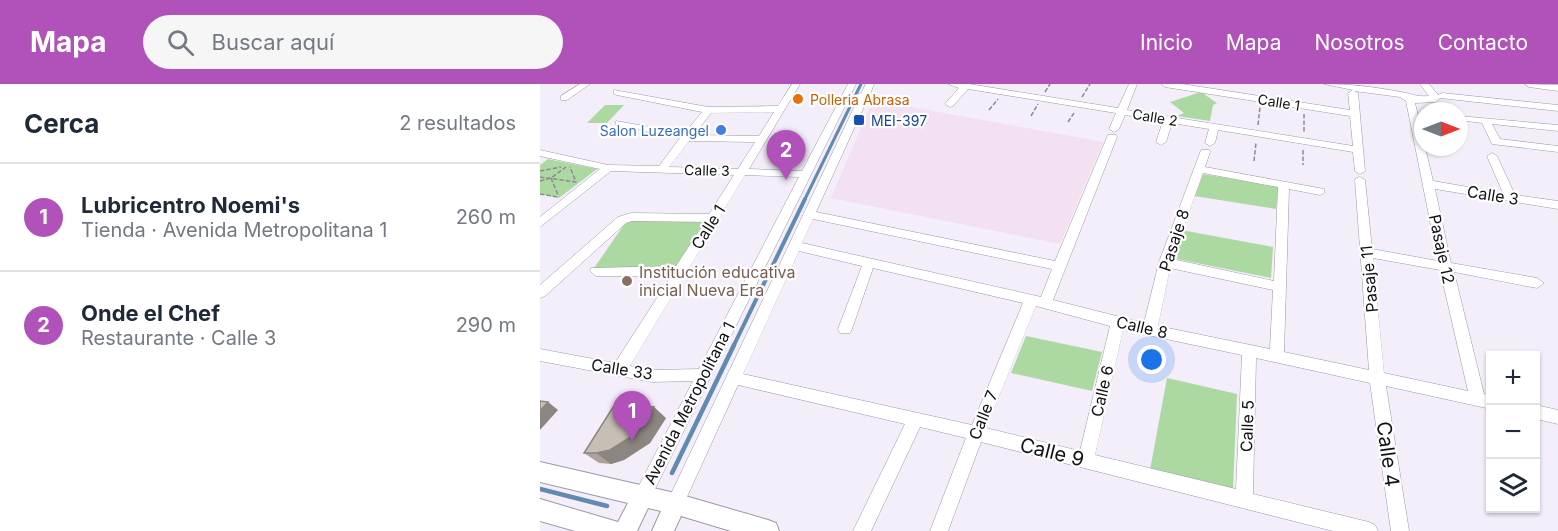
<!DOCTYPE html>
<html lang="es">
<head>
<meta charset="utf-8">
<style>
	:root { --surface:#fff; --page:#f6f6f7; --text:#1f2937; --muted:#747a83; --line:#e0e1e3; --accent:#b152bb }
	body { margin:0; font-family:Inter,sans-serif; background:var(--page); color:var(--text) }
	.controls { position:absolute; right:18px; bottom:18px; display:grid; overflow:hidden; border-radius:0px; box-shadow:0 2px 4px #0004 }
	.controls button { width:54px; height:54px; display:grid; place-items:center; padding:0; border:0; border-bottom:2px solid var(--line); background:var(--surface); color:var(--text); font:30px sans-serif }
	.compass { position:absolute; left:874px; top:18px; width:54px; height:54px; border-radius:50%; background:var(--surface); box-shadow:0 2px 4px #0004; rotate:90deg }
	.you { position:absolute; left:612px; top:276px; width:21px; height:21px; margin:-15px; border:4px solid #fff; border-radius:50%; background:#1a73e8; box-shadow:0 0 0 9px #1a73e833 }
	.badge { display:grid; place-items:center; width:39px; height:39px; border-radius:50%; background:var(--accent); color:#fff; font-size:20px; font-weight:700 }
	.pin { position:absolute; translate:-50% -50px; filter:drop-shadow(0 2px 3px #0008) }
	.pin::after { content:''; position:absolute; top:32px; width:21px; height:18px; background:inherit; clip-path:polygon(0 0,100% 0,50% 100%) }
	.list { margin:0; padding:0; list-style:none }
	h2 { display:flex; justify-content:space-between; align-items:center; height:78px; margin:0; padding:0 24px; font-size:26px }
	h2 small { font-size:20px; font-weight:400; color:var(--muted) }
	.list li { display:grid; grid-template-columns:39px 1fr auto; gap:18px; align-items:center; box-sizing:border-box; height:108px; padding:0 24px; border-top:2px solid var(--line) }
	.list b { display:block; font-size:22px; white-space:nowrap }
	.list p { margin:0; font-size:20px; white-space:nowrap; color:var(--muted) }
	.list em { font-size:20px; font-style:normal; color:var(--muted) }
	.icon { flex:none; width:33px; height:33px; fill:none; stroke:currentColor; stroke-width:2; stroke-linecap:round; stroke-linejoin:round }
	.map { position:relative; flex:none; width:1018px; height:447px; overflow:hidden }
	header { display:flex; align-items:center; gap:36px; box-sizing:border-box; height:84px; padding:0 30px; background:var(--accent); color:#fff }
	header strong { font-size:28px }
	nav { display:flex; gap:33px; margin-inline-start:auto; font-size:21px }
	.search { width:420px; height:54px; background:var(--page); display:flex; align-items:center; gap:15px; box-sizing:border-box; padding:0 21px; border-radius:33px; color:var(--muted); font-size:22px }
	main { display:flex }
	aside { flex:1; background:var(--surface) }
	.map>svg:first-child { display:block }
</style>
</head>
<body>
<header>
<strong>Mapa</strong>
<div class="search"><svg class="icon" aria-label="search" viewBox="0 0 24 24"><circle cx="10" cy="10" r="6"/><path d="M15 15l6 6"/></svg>Buscar aquí</div>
<nav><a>Inicio</a><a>Mapa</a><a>Nosotros</a><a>Contacto</a></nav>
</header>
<main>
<aside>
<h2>Cerca<small>2 resultados</small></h2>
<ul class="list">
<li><span class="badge">1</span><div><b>Lubricentro Noemi's</b><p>Tienda · Avenida Metropolitana 1</p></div><em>260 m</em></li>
<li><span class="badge">2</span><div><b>Onde el Chef</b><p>Restaurante · Calle 3</p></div><em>290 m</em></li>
</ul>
</aside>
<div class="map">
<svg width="1018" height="447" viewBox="0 0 1018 447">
	<rect width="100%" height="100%" fill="#f3eefa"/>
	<path fill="#f3e0f1" d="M333,16L563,58L520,160L291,114Z"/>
	<path fill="#acd8a1" d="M661,8L677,19L673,21L670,37L637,32L644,29L630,18Z
		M65,21H84L67,39H47Z
		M8,75L57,85L19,114L0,110V81Z
		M662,90L739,102L736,125L654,112Z
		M88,135H168L138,185L54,184Z
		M641,146L733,163L731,194L632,174Z
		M486,252L562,268L552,307L471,289Z
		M627,294L697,310L693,406L610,386Z"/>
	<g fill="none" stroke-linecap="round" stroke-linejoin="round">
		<path stroke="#618ab0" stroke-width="3" d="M264,117L321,0"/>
		<path stroke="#618ab0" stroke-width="4" d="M193,263L265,115"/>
		<path stroke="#618ab0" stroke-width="4.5" d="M132,389L194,261
			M0,405L67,422"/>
		<g stroke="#9d99a3" stroke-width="1">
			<path id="minor" d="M40,0H50L27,16H21V12Z
				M252,0H260L209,85L262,87L308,0H316L108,419L102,422L96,419L93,413L153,297L112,298L0,277V265L75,279L131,192H56L50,187L51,184L136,182L165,138L92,137L86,139L5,212L0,214V201L78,133L91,129L169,130L194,91L71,87L0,143V133L60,85L0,72V66L68,81L119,82L140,54L76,41V37L145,49L162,28L77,11L74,10V6L168,23L238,22ZM234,28L219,52L154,51L171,29ZM149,57L215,58L198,85L129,83ZM205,91L259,93L159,285L112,286L90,282Z
				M326,0H334L330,10L346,14L341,17L327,16L276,128L515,177L567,53L568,51H576L577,53L513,216L604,239L619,178L661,66H669L670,68L665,83L784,105V109L780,111L749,105L744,268L829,286L815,96L816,94L820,93L825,96L832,165L898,177L866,17L860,13L814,7L818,9L825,87L820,90L815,87L813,68L678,46L675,59L670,62L665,59L669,45L632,39L626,58L621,61L616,58L623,37L585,31L579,45L574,48L569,45L576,29L428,5L413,22L410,23L405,20L419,4L408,0H429L578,24L589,0H597L587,26L813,62L810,32L625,3L621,0H642L810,26L808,9L813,6L784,0C810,0 835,3 861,8C874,10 874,13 889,12L880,0H889L898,11L902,9L1018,21V27L900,14L896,18L875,19L883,53V63H885L893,97L963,109L947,72L952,69L957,72L975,111L1018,117V125L895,105L911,179L997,194L1004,199L997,204L914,188L944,310L951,311V325L846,302L869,447H851L830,299L716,274L713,410L829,438L835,441L838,447H793L441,358L408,447H390L426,354L380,343L331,447H313L365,340L198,301L141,426L135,429L129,426L126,420L129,414L318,15L313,12L321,9ZM663,89L738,103L734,197L632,175ZM273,135L512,185L501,213L262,159ZM259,167L322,182L298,245L300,249H310L312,245L333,184L483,219L432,341L203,290ZM833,174L900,186L928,307L844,289ZM630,184L733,206L730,265L618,242ZM496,222L570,242L540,367L446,344ZM583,246L702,271L696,405L555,371Z
				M985,0L1018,1V7L989,3Z
				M919,32L1018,41V47L952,40L960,55L1018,62V68L952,60L942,39L919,36Z
				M996,321L1018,326V340L996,335Z"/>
		</g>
		<g stroke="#9d99a3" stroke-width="2">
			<path id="major" d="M0,378L135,409L228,436L236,439L239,447H191L141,432L134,447H112L121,427L108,424L97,447H35L0,437V415L78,438L88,419L0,398Z"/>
		</g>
		<path stroke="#8e8a92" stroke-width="1.5" stroke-dasharray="4.5 2" stroke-linecap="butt" d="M505,8L510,0
			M542,13L550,0
			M449,26L458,15
			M764,30V48
			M491,32L498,20
			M528,38L534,29
			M718,41L720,23
			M763,66V81
			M714,77L716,59
			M0,87L21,83
			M0,93L36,98L30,83
			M11,94L18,111
			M0,97L11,94L26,83
			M0,110L18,113"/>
		<use href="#minor" fill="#fff" fill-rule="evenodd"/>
		<use href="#major" fill="#fff" fill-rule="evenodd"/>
	</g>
	<path fill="#aaa49c" d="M126,334L110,359L84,376L71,380L59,379L44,369Z"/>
	<path fill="#8b867f" d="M8,318L18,326L0,346V327Z
		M114,323L126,334L110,359L84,376L71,380L56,369Z"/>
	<path fill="#c6bfb5" stroke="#8b867f" stroke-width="1.5" d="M0,317L8,318L0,327Z
		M75,320L114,323L97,349L70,366L56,369H44Z"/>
	<circle fill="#e8710a" stroke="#fefefe" stroke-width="2" cx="258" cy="15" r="6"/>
	<rect fill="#1a4fb4" stroke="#fefefe" stroke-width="2" x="313" y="30" width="12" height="12" rx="3"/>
	<circle fill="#3f7fe0" stroke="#fefefe" stroke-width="2" cx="181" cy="46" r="6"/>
	<circle fill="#8d6e63" stroke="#fefefe" stroke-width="2" cx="87" cy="197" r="6"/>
	<g text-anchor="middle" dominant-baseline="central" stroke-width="4.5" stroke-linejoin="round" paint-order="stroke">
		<g font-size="14" fill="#c56008" stroke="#fefefe" text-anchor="start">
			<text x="270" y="15">Polleria Abrasa</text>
		</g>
		<g font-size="14" fill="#100f12" stroke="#fefefe">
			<text transform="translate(739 18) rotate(9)">Calle 1</text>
			<text transform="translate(615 33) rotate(9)">Calle 2</text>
			<text transform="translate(167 86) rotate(1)">Calle 3</text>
		</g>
		<g font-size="14" fill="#164399" stroke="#fefefe" text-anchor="start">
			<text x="331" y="36">MEI-397</text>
		</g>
		<g font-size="14" fill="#366cbe" stroke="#fefefe" text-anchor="end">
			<text x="169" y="46">Salon Luzeangel</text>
		</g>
		<g font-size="16" fill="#100f12" stroke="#fefefe">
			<text transform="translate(953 111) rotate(9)">Calle 3</text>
			<text transform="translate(168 143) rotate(-58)">Calle 1</text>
			<text transform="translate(634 156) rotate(-72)">Pasaje 8</text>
			<text transform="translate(902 165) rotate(78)">Pasaje 12</text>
			<text transform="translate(829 195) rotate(-95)">Pasaje 11</text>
			<text transform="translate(602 243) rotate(13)">Calle 8</text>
			<text transform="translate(82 285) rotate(9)">Calle 33</text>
			<text transform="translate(562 307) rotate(-77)">Calle 6</text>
			<text transform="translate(149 319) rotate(-63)">Avenida Metropolitana 1</text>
			<text transform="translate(443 331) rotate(-68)">Calle 7</text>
			<text transform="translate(707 342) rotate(-88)">Calle 5</text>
		</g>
		<g font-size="16" fill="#785e54" stroke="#fefefe" text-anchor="start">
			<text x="99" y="188">Institución educativa<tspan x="99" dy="18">inicial Nueva Era</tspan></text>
		</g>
		<g font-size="20" fill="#100f12" stroke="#fefefe">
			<text transform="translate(512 368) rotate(14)">Calle 9</text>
			<text transform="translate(848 370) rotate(82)">Calle 4</text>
		</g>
	</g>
</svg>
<div class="controls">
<button>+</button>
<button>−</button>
<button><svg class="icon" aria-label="layers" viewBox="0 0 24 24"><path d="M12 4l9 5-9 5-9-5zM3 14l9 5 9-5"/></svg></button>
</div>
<svg class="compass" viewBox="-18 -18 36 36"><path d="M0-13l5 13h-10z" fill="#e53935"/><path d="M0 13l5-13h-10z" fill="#747a83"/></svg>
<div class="you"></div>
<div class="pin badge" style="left:92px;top:357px">1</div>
<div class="pin badge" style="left:246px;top:96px">2</div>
</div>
</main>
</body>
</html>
